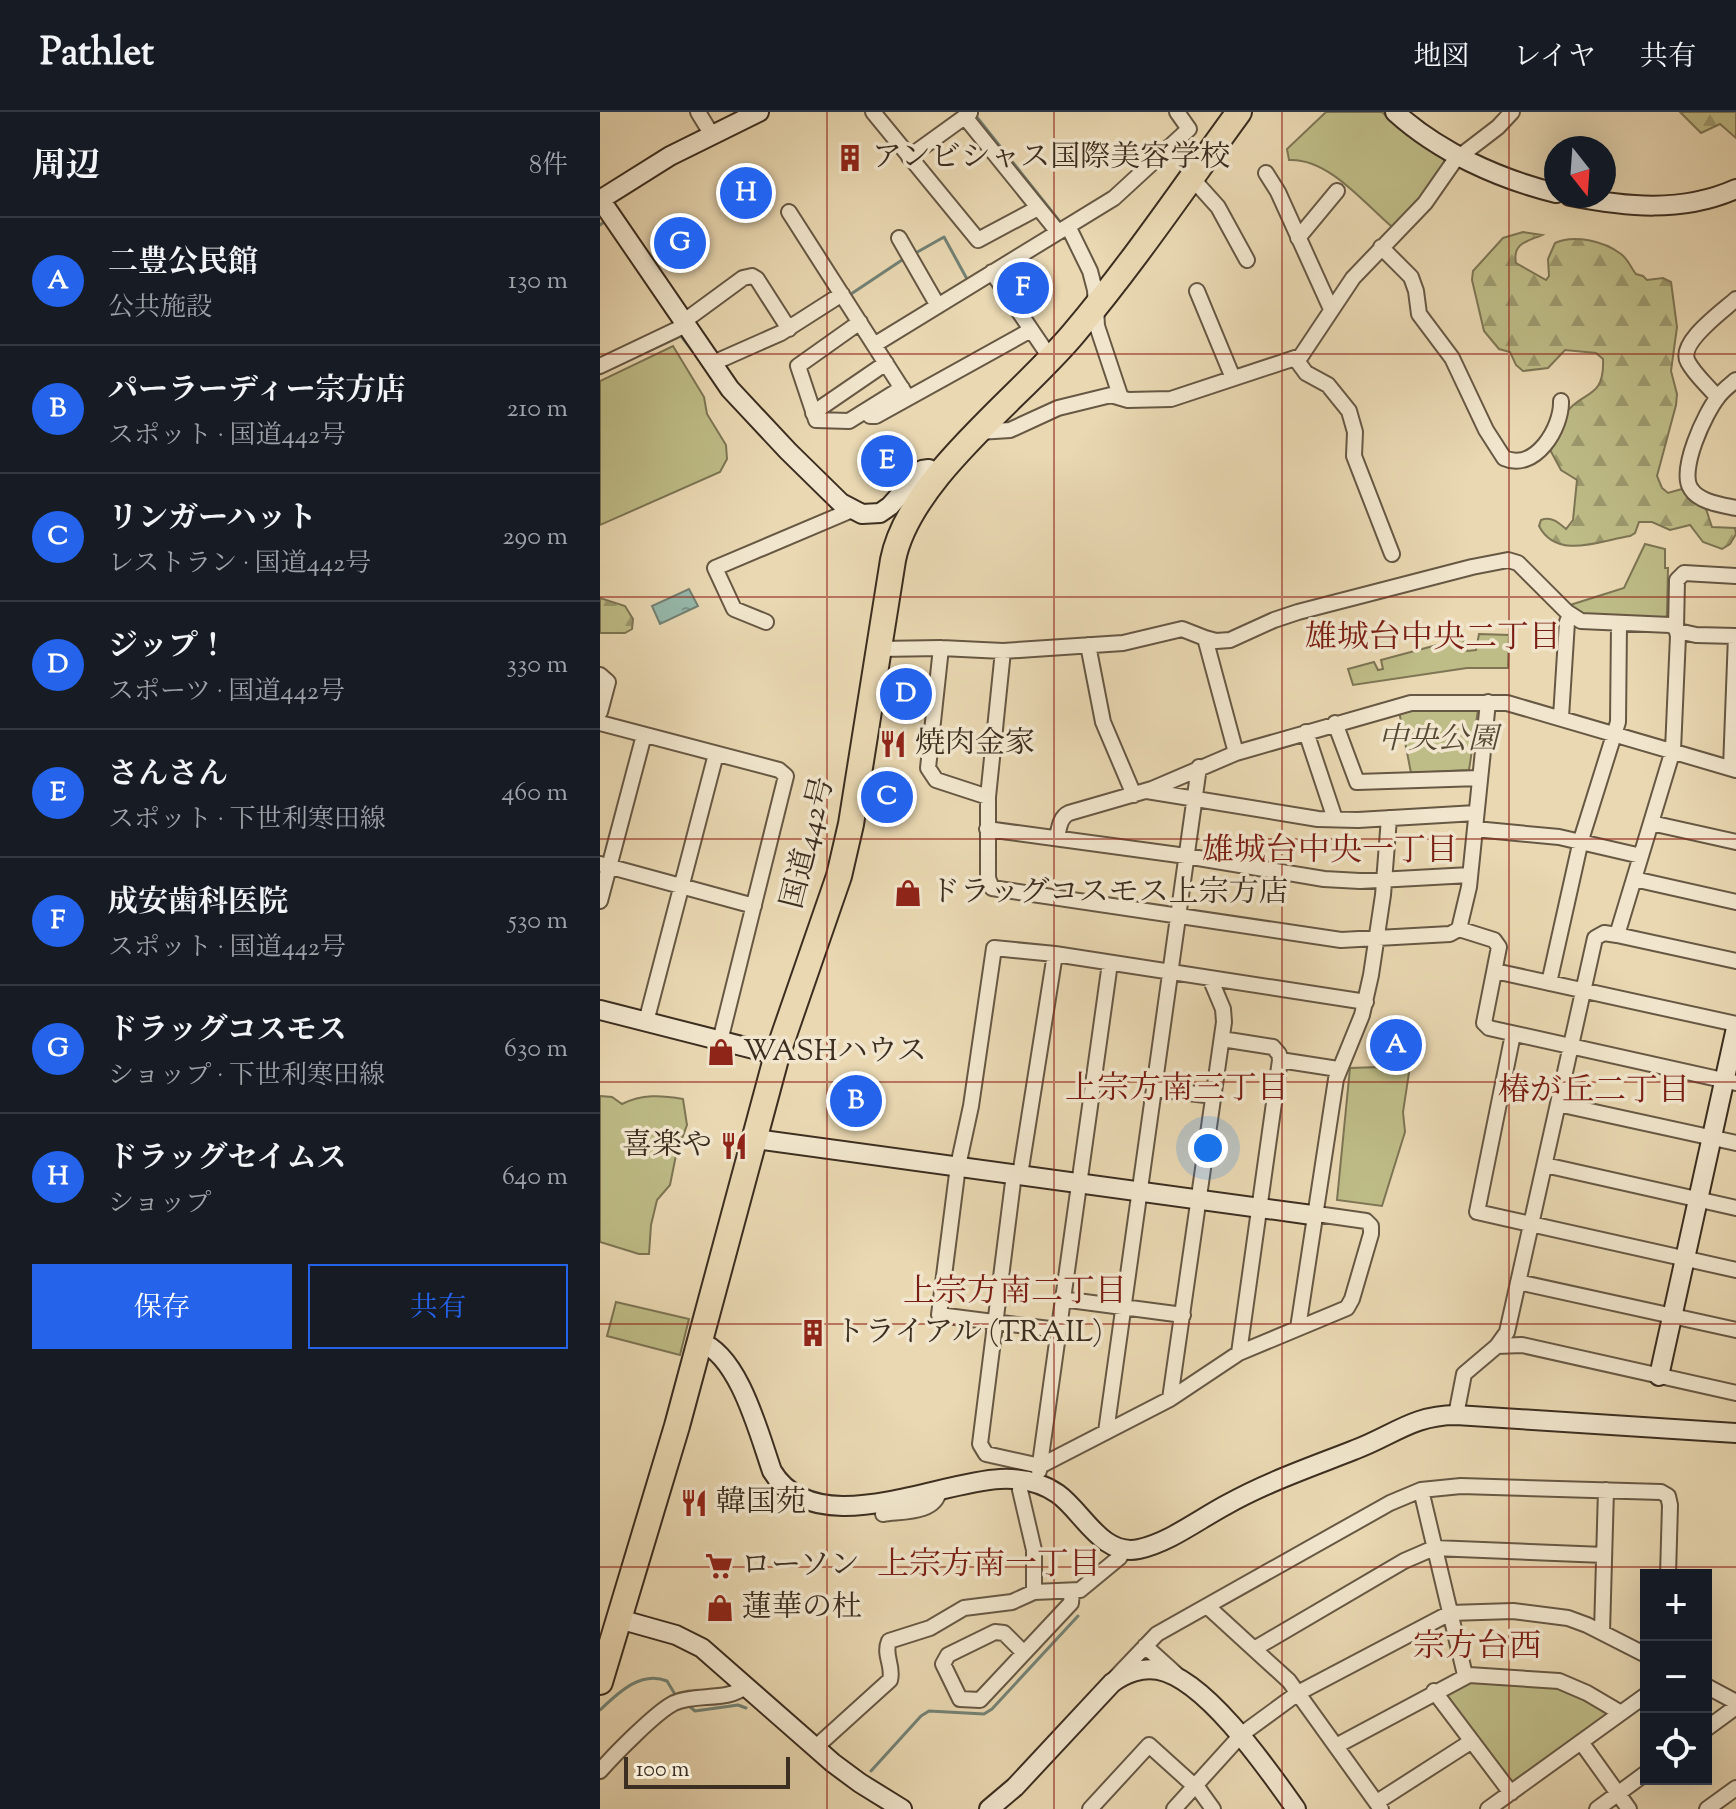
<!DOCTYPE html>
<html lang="ja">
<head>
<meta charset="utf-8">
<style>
	:root { --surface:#171b24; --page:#242831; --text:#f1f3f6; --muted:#9ea1a6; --line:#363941; --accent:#2563eb }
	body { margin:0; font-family:"Sorts Mill Goudy","Noto Serif JP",serif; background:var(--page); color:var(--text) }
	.controls { position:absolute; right:24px; bottom:24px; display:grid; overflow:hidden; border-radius:0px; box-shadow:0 8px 32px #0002 }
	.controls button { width:72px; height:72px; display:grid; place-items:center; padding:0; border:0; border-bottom:2px solid var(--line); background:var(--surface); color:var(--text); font:40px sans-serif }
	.compass { position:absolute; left:944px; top:24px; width:72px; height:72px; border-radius:50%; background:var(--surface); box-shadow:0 8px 32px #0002; rotate:163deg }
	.scale { position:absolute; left:24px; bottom:20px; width:166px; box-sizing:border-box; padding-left:8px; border:4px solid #3c2e20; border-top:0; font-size:22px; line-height:28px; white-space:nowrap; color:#3c2e20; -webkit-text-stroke:6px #f1e6cd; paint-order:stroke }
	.you { position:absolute; left:608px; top:1036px; width:28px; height:28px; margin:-20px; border:6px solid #fff; border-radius:50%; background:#1a73e8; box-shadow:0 0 0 12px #1a73e833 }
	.badge { display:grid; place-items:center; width:52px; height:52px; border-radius:50%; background:var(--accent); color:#fff; font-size:26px; font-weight:700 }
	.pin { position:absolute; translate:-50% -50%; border:4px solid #fff; box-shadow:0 2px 8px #0006 }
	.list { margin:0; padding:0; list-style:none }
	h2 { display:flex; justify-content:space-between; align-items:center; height:104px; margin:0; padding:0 32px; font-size:34px }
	h2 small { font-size:26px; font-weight:400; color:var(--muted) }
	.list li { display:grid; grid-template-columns:52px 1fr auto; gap:24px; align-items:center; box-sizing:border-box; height:128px; padding:0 32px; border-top:2px solid var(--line) }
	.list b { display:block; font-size:30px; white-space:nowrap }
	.list p { margin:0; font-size:26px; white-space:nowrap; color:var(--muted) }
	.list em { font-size:26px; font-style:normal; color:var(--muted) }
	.actions { display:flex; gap:16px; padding:24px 32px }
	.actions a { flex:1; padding:18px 0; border:2px solid var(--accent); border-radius:0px; text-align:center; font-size:28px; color:var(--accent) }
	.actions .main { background:var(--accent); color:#fff }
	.icon { flex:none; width:44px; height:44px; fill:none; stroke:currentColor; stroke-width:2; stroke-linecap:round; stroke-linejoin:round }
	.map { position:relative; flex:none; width:1136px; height:1697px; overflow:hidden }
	header { display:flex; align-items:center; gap:48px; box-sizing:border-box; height:112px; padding:0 40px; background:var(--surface); border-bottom:2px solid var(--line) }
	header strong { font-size:38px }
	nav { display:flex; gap:44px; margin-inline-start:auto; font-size:28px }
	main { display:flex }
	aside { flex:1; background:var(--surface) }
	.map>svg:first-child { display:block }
</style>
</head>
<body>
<header>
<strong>Pathlet</strong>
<nav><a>地図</a><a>レイヤ</a><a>共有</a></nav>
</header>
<main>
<aside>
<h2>周辺<small>8件</small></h2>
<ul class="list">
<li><span class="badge">A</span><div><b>二豊公民館</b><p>公共施設</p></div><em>130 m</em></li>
<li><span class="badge">B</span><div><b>パーラーディー宗方店</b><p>スポット · 国道442号</p></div><em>210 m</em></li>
<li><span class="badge">C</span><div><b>リンガーハット</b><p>レストラン · 国道442号</p></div><em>290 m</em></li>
<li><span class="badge">D</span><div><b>ジップ！</b><p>スポーツ · 国道442号</p></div><em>330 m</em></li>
<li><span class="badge">E</span><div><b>さんさん</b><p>スポット · 下世利寒田線</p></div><em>460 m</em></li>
<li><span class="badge">F</span><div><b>成安歯科医院</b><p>スポット · 国道442号</p></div><em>530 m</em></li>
<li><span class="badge">G</span><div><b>ドラッグコスモス</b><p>ショップ · 下世利寒田線</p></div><em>630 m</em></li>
<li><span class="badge">H</span><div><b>ドラッグセイムス</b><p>ショップ</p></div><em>640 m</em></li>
</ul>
<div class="actions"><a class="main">保存</a><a>共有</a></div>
</aside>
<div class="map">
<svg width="1136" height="1697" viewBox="0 0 1136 1697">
	<defs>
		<pattern id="forest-firs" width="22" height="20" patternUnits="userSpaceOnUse" patternTransform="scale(2)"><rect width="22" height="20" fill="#bebc87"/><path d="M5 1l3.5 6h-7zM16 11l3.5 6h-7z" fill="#9c996e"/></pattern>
		<pattern id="water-ripples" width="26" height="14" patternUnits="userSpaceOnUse" patternTransform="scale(2)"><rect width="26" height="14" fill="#97baad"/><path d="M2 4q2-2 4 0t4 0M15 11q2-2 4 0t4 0" fill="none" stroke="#7c988c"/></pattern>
	</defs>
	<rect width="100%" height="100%" fill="#e9d8b2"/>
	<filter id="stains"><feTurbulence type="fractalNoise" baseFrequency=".0025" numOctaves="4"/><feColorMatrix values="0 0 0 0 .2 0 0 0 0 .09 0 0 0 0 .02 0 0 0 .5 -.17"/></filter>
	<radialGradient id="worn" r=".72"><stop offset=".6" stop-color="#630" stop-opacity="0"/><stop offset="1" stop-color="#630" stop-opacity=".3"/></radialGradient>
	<path fill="#bebc87" stroke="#7d7554" stroke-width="2" d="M726,0H782L809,24L843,45L845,53L826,85L795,114H791C763,90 728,46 689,48L687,37Z
		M73,234L104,285L107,302L126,333L127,347L120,360L0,413V269Z
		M1045,432L1065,437V456H1068L1067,503L1064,507L980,504L967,494L1024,476Z
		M879,522L909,523L908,556H867L753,573L748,557L774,550L778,558L783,557L781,548L863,526L867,539L876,538Z
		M808,596L878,598L869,658L811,661L799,599Z
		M810,954L803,1000L805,1020L782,1094L737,1088L750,956Z
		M0,984L12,985L22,992C42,982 61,983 83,987L87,1013L76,1043L70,1073L57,1088L51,1113L49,1142H39L0,1130Z
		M16,1190L89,1207L80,1243L7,1224Z
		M863,1569L951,1571L1010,1597V1603L916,1670L909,1669L846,1584V1579Z"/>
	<path fill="url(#forest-firs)" stroke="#7d7554" stroke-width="2" d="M1080,0H1136V26L1120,12L1101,21Z
		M923,120L942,123C928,129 912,131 916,151L946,168L949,164L948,147L955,131C974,122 1004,129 1021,142C1028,147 1031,156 1036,162L1043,164L1047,168L1063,166L1071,170L1077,215L1071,259L1077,282L1076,293L1057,364L1062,376L1068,381L1082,377L1090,388L1106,397L1112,415L1135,416L1136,422L1130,432L1122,437L1103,430L1090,413L1070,418L1052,410H1039L1035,421L1030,424C1002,428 957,449 939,414L941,408C951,404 958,410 966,417L973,408L977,368L961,358L948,334C954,323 959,311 966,301C982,278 1005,288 1003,247L996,241L965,238L948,256L923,259L916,253L910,240L899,237L884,219L872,168L873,159L903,126Z
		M0,486L25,494L33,507L32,517L25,521H0Z"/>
	<path fill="url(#water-ripples)" stroke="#738275" stroke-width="2" d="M89,477L98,494L60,512L52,494Z"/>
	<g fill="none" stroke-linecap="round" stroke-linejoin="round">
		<path stroke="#738275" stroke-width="3" d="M376,4L461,111
			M0,113L4,110
			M312,143L344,125L367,167
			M248,184L305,146
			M123,254L178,230
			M0,262L81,224L109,260
			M89,1594L95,1599L138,1593L146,1596
			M0,1598C18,1581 41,1558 67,1569L76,1584
			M271,1659L321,1604L329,1599L384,1602L392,1597L478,1504"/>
		<g stroke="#675844" stroke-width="18">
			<path id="street" d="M98,0L112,23
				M273,0L378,128L438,96
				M365,5L458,120
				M309,45L370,1
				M666,61L678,80L731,197
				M591,65L618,95L647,148
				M189,100L308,286
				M468,114L490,159L495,178L497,214L521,286
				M299,126L338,194
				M698,126L737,79
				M781,135L811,165L816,179L819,202L852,246L886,318L904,346C935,360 962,316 961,289
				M392,160L451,247
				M597,179L633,266
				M83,210L143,166L152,164L157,167L189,217
				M260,210L198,254L216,308L249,309L302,276
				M274,233L514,86L589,17L577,0
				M695,246L706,261L728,273L749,299L755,320L754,344L792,442
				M111,252L181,221L242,182
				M0,254L86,213
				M1136,268C1130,273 1123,278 1118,285C1105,301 1078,359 1091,377C1099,390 1122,393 1136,396
				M1117,285C1108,274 1095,263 1088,250C1077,231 1123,199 1136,187
				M265,299L270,304H276L431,218
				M213,301L286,251
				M379,320L410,318L458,296L511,283L528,288L571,287L701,244L753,166L825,91L855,48L898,15L912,0
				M166,510L134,497L115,456L252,398
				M1076,516L1077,468L1084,461L1136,464
				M1078,519L1096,523L1136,524
				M605,526L616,529L630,528L674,508L698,500L872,455L908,448L918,451L967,500L981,509L1070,513L1076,516L1078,524L1073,638L1017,823
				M488,533L503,610L534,683
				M341,536L328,656L336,668L388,685
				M279,537L341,536L403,539L523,531L582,517L605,526L636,641
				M403,539L388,685V766L392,776L741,828L850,822L859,817L869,775L888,590
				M0,563L8,570L0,600
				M961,605L967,510L970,503
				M0,611L179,658L186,664L120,929
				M735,611L757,670L880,666
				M706,620L735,707
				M1131,656L1136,524
				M547,679L718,707L758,708L876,701
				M1051,711L1136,730
				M387,717L586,744L724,767L760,769L870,763
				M875,717L959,725L1041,744
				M457,726C459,716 460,705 469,701L552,677L636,641L811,591H907L1136,658
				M0,752L154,794
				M1034,767L1136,790
				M0,789L44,623
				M859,817L894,828L899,835L884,911L889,916L1136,971
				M895,859L1136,912
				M949,871L981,728L1018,610L1019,512
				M46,910L116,642
				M913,922L877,1100L1136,1158
				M622,927L673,935L679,942L680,948L639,1241
				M680,948L738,957
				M554,977L614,984
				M958,992L1136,1031
				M945,1053L1136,1096
				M414,1062L380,1332L386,1342L440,1354L570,1287L639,1241L747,1196L752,1187L771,1122V1114L766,1109L717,1102
				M420,1063L455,842
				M918,1170L1136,1218
				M462,1187L583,1203
				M698,1216L736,967L762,903L771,863L783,783L789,706
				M458,1218L339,1203L358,1054L371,994L394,836L455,842L766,890
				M897,1234L922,1233L1136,1281
				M570,1287L624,910L623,897L610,866
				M856,1303L864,1262L897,1234L907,1220L995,826L1004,821L1017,823L1136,849
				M506,1320L599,655
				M439,1359L510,851
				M421,1368L420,1378L434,1438V1480
				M821,1378L865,1563
				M283,1402C301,1399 335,1402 339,1379
				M607,1494L689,1569L781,1697
				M1002,1520L1006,1378
				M545,1534L576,1562
				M654,1537L804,1449L834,1436L1004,1443
				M424,1541L404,1521L395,1520L348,1543L343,1552L360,1587L380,1588L471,1491L472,1479
				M516,1565L557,1522L790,1391L821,1378L861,1374L1061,1380L1068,1384L1070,1393L1068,1463
				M1106,1574L1136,1590
				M834,1579L911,1681
				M1106,1617L1136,1595
				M981,1630L1029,1697
				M736,1634L869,1563L959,1569L987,1581L1021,1601
				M216,1635L290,1568C294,1554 283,1543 289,1529L330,1516L364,1496L412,1490L434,1480L480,1478L520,1445L521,1437
				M0,1659C14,1643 56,1600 74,1591C96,1581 128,1590 146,1574
				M777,1690L872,1629
				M490,1697L549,1633L600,1679L613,1697
				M574,1697L642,1622L698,1581L850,1501L913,1499L968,1506L987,1513L1046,1543
				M888,1697L1046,1583
				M997,1697L1046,1661
				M1107,1697L1136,1676"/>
		</g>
		<g stroke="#3c2e20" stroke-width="22">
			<path id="secondary" d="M795,0C839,40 899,67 956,81
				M970,84C1026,95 1082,101 1136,77
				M0,87L130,277L188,339L241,391L262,402L280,401L290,394L322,358L329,357L339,364
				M0,88L70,44L159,0
				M0,898L177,943
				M155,1027L712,1103L717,1102
				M100,1230C139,1243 159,1322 172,1359C215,1431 336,1370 400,1367C420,1366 441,1370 458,1382C483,1400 502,1445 539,1437C570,1430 598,1408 626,1393C667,1370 711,1355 754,1338C792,1324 813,1303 856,1303L1136,1321
				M1059,1264L1136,916
				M19,1507L76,1523L102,1536L233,1651L260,1671L302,1697
				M389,1697L415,1675L512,1571C525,1561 542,1555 558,1558C606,1567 669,1659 696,1697"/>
		</g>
		<g stroke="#3c2e20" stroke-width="28">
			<path id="highway" d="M0,1570L77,1314L177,943L239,764L251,712L293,448C309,366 421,285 474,221C533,151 585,74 639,0"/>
		</g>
		<use href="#street" stroke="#f1e6cd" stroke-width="14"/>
		<use href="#secondary" stroke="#f1e6cd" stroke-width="18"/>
		<use href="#highway" stroke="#e9d8b2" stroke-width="24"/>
	</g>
	<path fill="none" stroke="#8f2418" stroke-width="2" stroke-opacity="0.55" d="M227,0V1697M454,0V1697M682,0V1697M909,0V1697M0,242H1136M0,485H1136M0,727H1136M0,970H1136M0,1212H1136M0,1455H1136"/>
	<defs>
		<g id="building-bare" transform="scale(2.16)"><path d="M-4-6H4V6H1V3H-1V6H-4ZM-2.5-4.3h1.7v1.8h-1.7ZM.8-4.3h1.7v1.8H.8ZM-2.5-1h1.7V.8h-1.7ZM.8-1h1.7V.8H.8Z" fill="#8f2418" stroke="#f1e6cd" stroke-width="2.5" paint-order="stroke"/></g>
		<g id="restaurant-bare" transform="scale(2.16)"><path d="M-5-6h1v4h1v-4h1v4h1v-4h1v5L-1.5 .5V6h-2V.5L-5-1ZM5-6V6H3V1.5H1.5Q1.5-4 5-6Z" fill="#8f2418" stroke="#f1e6cd" stroke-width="2.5" paint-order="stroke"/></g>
		<g id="shop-bare" transform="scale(2.16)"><path d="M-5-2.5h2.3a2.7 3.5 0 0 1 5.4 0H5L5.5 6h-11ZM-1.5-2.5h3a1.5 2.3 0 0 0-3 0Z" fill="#8f2418" stroke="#f1e6cd" stroke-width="2.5" paint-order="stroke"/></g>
		<g id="supermarket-bare" transform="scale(2.16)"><path d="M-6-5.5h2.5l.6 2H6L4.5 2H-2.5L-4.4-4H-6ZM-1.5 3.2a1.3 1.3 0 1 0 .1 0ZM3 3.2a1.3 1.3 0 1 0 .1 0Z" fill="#8f2418" stroke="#f1e6cd" stroke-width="2.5" paint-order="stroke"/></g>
	</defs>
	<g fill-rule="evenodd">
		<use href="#building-bare" x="250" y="46"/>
		<use href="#restaurant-bare" x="293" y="632"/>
		<use href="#shop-bare" x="308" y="781"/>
		<use href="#shop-bare" x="121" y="940"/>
		<use href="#restaurant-bare" x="134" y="1034"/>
		<use href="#building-bare" x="213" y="1221"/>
		<use href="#restaurant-bare" x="94" y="1391"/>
		<use href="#supermarket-bare" x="119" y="1454"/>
		<use href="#shop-bare" x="120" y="1496"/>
	</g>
	<g text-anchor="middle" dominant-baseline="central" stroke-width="7" stroke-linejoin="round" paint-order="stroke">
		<g font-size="30" fill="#3c2e20" stroke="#f1e6cd" text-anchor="start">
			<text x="272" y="46">アンビシャス国際美容学校</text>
			<text x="315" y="632">焼肉金家</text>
			<text x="330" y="781">ドラッグコスモス上宗方店</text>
			<text x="143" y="940">WASHハウス</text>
			<text x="112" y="1034" text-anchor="end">喜楽や</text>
			<text x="235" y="1221">トライアル (TRAIL)</text>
			<text x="116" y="1391">韓国苑</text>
			<text x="141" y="1454">ローソン</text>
			<text x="142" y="1496">蓮華の杜</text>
		</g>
		<g font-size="30" font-style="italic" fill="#564a35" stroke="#f1e6cd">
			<text x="838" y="628">中央公園</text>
		</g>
		<g font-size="30" fill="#3c2e20" stroke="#f1e6cd">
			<text transform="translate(209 731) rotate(-76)">国道442号</text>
		</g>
		<g font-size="32" fill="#7a1f14" stroke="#f1e6cd">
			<text x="833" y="527">雄城台中央二丁目</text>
			<text x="730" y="740">雄城台中央一丁目</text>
			<text x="577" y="978">上宗方南三丁目</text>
			<text x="994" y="980">椿が丘二丁目</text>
			<text x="415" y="1181">上宗方南二丁目</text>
			<text x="389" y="1454">上宗方南一丁目</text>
			<text x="877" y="1536">宗方台西</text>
		</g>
	</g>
	<rect width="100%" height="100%" filter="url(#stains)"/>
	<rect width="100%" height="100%" fill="url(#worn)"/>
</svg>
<div class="controls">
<button>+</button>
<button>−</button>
<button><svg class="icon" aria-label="locate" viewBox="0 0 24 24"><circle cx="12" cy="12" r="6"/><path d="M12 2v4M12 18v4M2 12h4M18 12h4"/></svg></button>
</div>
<svg class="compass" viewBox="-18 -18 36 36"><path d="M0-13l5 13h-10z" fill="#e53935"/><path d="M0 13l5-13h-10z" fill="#9ea1a6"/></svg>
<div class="scale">100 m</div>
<div class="you"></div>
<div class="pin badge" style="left:796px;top:933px">A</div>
<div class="pin badge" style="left:256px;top:989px">B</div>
<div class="pin badge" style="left:287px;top:685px">C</div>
<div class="pin badge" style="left:306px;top:582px">D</div>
<div class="pin badge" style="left:287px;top:349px">E</div>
<div class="pin badge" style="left:423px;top:176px">F</div>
<div class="pin badge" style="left:80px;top:131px">G</div>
<div class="pin badge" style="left:146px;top:81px">H</div>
</div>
</main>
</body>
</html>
